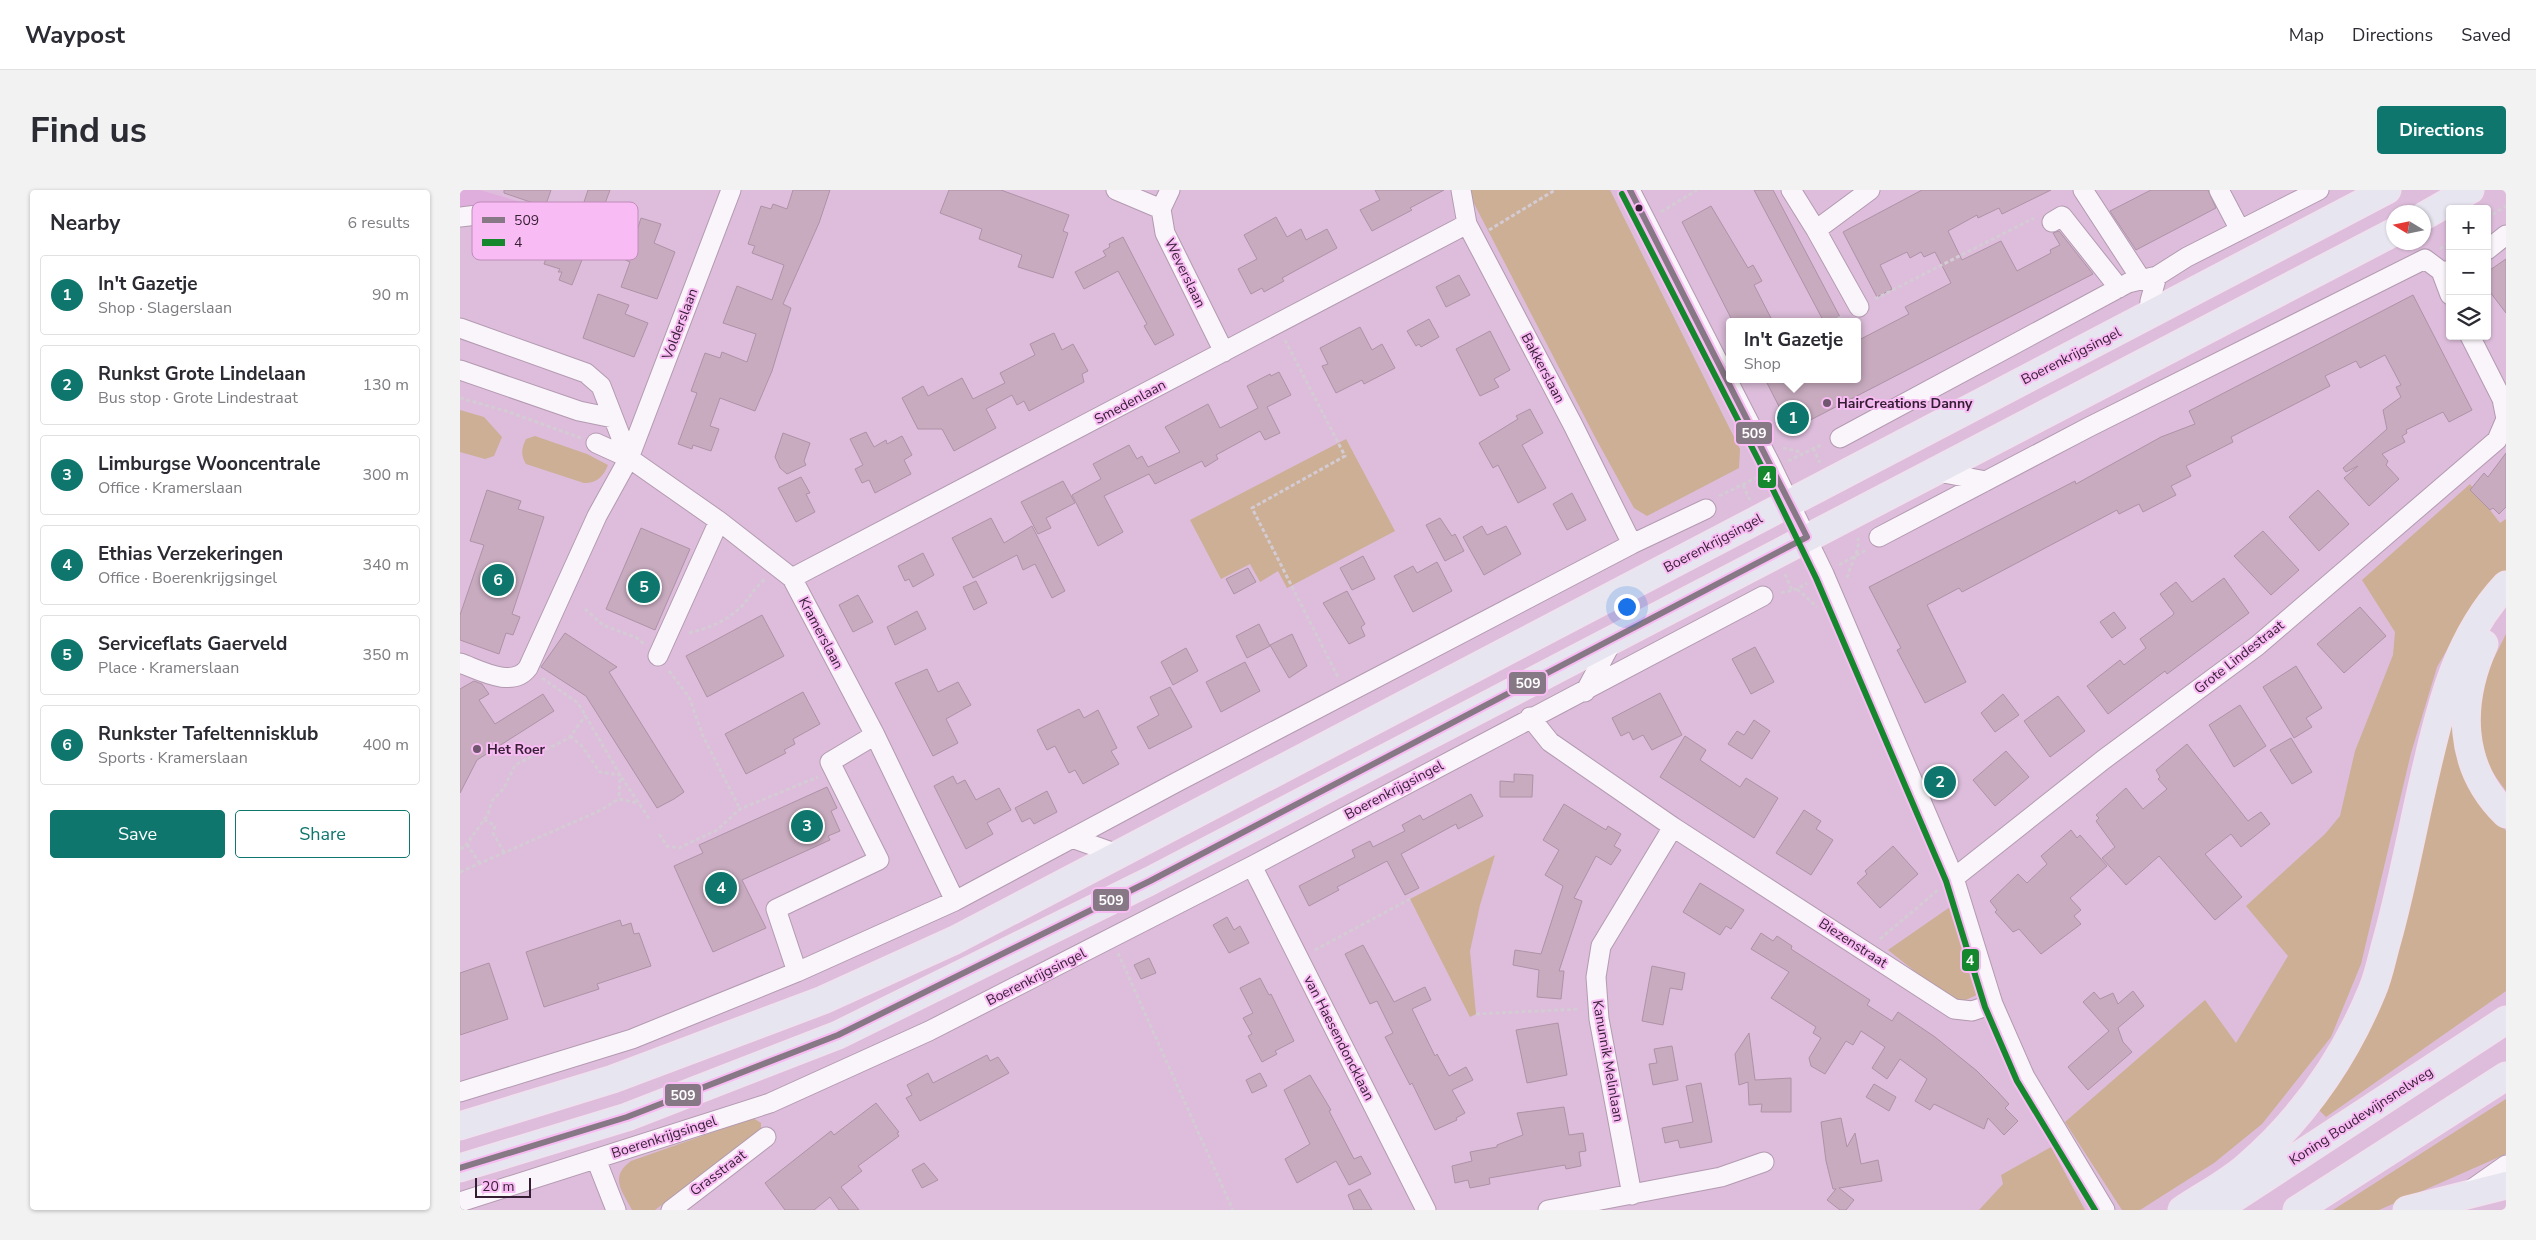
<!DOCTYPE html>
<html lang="en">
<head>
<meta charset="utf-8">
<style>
	:root { --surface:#fff; --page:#f2f2f3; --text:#2b2b33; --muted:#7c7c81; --line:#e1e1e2; --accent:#0f766e }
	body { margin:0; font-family:"Nunito Sans",sans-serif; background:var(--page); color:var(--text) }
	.controls { position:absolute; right:15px; top:15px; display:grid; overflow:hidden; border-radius:5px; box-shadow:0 1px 4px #0004 }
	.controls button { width:45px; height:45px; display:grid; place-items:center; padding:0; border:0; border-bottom:1px solid var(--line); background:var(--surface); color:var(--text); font:25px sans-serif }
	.compass { position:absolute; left:1926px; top:15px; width:45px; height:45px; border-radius:50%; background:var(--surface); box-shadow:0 1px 4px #0004; rotate:280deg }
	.scale { position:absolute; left:15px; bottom:12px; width:56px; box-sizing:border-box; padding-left:5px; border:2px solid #351e34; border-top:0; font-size:14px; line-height:18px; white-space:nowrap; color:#351e34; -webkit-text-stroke:4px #f9bbf3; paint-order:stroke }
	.you { position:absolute; left:1166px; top:416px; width:18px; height:18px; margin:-12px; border:4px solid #fff; border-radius:50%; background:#1a73e8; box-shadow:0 0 0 8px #1a73e833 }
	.badge { display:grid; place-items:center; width:32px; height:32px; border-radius:50%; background:var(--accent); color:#fff; font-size:16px; font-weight:700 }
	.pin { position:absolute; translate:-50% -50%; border:2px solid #fff; box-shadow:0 1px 5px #0006 }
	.popup { position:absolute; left:1266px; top:128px; width:135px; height:65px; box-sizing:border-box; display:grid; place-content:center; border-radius:5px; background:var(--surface); filter:drop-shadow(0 1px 4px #0005); font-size:16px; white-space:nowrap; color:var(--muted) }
	.popup b { font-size:19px; color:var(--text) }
	.popup::after { content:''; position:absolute; left:50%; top:100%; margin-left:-10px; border:10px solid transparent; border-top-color:var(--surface) }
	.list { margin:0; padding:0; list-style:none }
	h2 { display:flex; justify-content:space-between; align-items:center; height:65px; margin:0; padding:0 20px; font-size:21px }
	h2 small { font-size:16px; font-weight:400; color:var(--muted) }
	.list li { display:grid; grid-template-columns:32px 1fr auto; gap:15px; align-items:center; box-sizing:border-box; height:80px; margin:0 10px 10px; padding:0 10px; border:1px solid var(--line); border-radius:5px }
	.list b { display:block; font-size:19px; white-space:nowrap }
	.list p { margin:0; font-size:16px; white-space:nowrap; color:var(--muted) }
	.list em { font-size:16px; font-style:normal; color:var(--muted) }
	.actions { display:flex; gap:10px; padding:15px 20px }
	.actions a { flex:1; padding:11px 0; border:1px solid var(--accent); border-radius:5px; text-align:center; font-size:18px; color:var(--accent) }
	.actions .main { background:var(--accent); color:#fff }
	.icon { flex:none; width:28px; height:28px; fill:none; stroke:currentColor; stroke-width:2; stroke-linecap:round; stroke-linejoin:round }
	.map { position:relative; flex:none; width:2046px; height:1020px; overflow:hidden; border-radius:5px }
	header { display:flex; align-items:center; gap:30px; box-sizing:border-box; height:70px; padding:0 25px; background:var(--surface); border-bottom:1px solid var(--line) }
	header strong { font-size:24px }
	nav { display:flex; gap:28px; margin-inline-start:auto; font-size:18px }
	.intro { display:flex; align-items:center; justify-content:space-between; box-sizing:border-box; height:120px; padding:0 30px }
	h1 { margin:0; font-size:35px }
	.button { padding:12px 22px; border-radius:5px; background:var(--accent); color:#fff; font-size:18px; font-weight:700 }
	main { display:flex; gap:30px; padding:0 30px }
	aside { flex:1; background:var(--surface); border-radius:5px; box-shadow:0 1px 4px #0004 }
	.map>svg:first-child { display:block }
</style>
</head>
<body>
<header>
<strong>Waypost</strong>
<nav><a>Map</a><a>Directions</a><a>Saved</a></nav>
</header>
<div class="intro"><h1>Find us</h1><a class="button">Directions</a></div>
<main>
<aside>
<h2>Nearby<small>6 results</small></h2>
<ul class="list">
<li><span class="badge">1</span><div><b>In't Gazetje</b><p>Shop · Slagerslaan</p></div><em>90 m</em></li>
<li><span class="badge">2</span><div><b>Runkst Grote Lindelaan</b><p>Bus stop · Grote Lindestraat</p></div><em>130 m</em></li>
<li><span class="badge">3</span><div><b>Limburgse Wooncentrale</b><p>Office · Kramerslaan</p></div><em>300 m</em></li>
<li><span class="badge">4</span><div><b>Ethias Verzekeringen</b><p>Office · Boerenkrijgsingel</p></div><em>340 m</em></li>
<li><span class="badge">5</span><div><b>Serviceflats Gaerveld</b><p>Place · Kramerslaan</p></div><em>350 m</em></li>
<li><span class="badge">6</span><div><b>Runkster Tafeltennisklub</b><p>Sports · Kramerslaan</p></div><em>400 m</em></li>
</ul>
<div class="actions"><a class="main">Save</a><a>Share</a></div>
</aside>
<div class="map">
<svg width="2046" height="1020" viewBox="0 0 2046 1020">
	<rect width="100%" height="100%" fill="#ddbddb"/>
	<path fill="#e0aedd" d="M0,0H20L109,26L86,52L0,29Z"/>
	<path fill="#ccaf94" d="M1007,0H1150L1280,259L1279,278L1187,326L1174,318L1135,247Z
		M0,220L24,227L42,247L34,266L25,269L0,262Z
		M75,246L127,264L148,275C143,287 137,293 124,293L66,274C60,264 62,258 66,249Z
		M886,249L935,341L827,398L818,381L800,392L790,374L761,389L730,330Z
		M2010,294L2040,333L2046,329V381L2013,415L1977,477L1951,563L1901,774L1871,847L1802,934L1754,973L1680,1020H1662L1605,932L1745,810L1776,853L1828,766L1786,716L1865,644L1880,626L1895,561L1933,465L1935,442L1902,390Z
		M2046,444V601L2030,579L2021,554L2019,524L2024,488Z
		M1994,506L2007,586L2046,641V801L1866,927L1857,918L1891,868Z
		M1035,665L1020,715L1010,761L1016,824L1010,827L950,709Z
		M1490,717L1517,805L1496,814L1428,760Z
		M2046,909V964L1919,1020H1873Z
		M293,928L301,933V939L195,1020H172C162,1001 149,987 171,971Z
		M1591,957L1625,1020H1519L1543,994L1541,985Z"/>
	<path fill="#c8abbf" stroke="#ae92a6" d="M44,0H91L85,17L44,3Z
		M128,0H150L143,19L124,12Z
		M333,0H370L359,33L323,114L331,118L312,181L295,221L260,208L250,236L259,239L251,261L233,255L232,259L218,254L237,203L231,201L245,163L260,168L262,162L287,172L296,144L263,133L277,96L312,110L324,75L292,63L295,56L288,54L301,16L311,19L313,14L327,19Z
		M489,0H541L609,25L603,41L608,43L593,88L558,77L562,65L519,49L522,39L480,23Z
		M915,0H984L950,18L952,20L912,41L900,20L920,10Z
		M1294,0H1313L1380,127L1370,132H1364Z
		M1462,0H1591L1542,24L1539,18L1518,28L1517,25L1488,41L1502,70L1541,51L1557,81L1591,63L1590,60L1600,55L1593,43L1599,41L1633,84L1331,240L1305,189H1397V151L1449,124L1445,117L1491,93L1475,62L1464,67L1461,62L1450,68L1447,62L1420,75L1432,99L1417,107L1383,42Z
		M1691,0H1748L1756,18L1676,60L1650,21Z
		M1251,16L1288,78L1293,75L1302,91L1294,95L1313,132H1273L1222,32Z
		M816,27L827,47L841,39L846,50L867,39L877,58L822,88L824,91L804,102L802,98L791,104L778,79L797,69L784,45Z
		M181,28L201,34L194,53L215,62L197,109L161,97L170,72L161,68L169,46L175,47Z
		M113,40L131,47L112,95L99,90L102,82H98L100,79L84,74L92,52L107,57Z
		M663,47L714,145L695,155L684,136L687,134L658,81L624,99L615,82L646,66L643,61L650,57L649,54Z
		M2046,69V123L2027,98V82Z
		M999,85L1010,105L986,117L976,97Z
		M138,104L169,115L165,124L188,133L174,167L123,148Z
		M1953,105L2012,220L1989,232L1983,222L1946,240L1947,243L1942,246L1945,252L1922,264L1928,271L1926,275L1939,289L1909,316L1884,288L1898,276L1886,282L1883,278L1927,239L1923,220L1941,207L1936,197L1941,195L1925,165L1900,178L1896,171L1865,186L1870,196L1771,247L1773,252L1726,276L1731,286L1711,296L1716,305L1683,322L1679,314L1659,324L1657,320L1502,402L1499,398L1467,415L1506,492L1465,513L1437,460L1441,458L1409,397L1615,291L1616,294L1701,247L1735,234L1729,221Z
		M969,129L979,147L961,157L959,154L956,156L947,141Z
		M900,137L912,160L922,154L935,178L904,194L902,190L876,203L862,176L868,174L860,158Z
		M1030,141L1050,180L1034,189L1039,197L1020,206L996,159Z
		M594,143L602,160L613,154L628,181L622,184L624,192L569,221L564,211L557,215L552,205L526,219L536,238L494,261L482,239H458L442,208L463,196L468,206L502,188L513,209L545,193L540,183L575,165L570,154Z
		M819,182L831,205L807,217L820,243L805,250L800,241L756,265L758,269L745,277L742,271L695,294L689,284L644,306L663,342L638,356L612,305L641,289L633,274L669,255L677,269L682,266L688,277L720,262L705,237L748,214L760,238L798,218L787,196L810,184L811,186Z
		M1070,219L1083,243L1062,255L1086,298L1058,313L1038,275L1033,278L1019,253L1058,229L1056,226Z
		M406,242L414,257L426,250L427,254L442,246L452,265L444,270L451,284L415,303L409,290L402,293L395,279L403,275L390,249Z
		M323,243L350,253L344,271L346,275L327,284L320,278L315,267Z
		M2046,263V317L2039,324L2033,318L2030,320L2010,300L2024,283L2028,287Z
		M341,287L350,303L346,304L355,322L336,332L318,298Z
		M603,291L615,313L586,328L591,338L578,344L561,312Z
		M27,300L61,311L58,319L84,327L52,424L60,427L53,445L46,443L39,464L0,450V425L24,355L10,351Z
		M1858,300L1889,334L1859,361L1829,327Z
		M1112,303L1126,330L1107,340L1093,314Z
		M531,328L544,353L572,336L605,401L592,408L575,374L563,380L557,365L513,388L492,348Z
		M980,328L992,346L995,344L1004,361L985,371L966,335Z
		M1022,336L1027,345L1046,336L1061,364L1024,385L1003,347Z
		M181,338L230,359L195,440L146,419Z
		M1803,341L1839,380L1811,405L1774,366Z
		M463,363L474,385L453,397L449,389L445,391L438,376Z
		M903,366L915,389L892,400L880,378Z
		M977,372L992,401L953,422L934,386L953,376L957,383Z
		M788,378L796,392L774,404L766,389Z
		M1764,388L1789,423L1707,484L1705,481L1648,524L1627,496L1660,470L1664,475L1686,458L1680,449L1713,425L1714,423L1700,404L1716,392L1732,412Z
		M516,391L527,413L514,420L503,397Z
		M887,401L905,434L901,437L905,446L889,454L863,413Z
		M398,405L413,432L393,442L379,415Z
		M1900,417L1926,446L1884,483L1857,454Z
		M457,421L466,439L435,455L427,437Z
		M1654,422L1666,438L1652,448L1640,432Z
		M302,425L324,466L247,507L226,466Z
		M799,434L810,456L787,468L776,446Z
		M105,443L157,477L149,482L224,602L214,609L197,618L126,506L81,477Z
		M832,444L847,476L829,488L810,455Z
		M1295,457L1314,492L1291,504L1272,469Z
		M726,458L738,481L713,495L701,472Z
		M785,472L800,501L761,522L746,492Z
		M1836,476L1862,518L1846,528L1852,537L1834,548L1803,497Z
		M467,479L478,502L498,492L511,515L486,529L498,553L473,566L435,493Z
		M14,491L22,494L29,504L19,510L35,534L83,504L94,521L17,570L0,603V499Z
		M710,497L732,537L689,559L677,537L699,525L690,507Z
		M343,502L360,534L333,549L335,554L324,560L326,563L286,584L265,544Z
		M1200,503L1222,545L1192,560L1183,545L1173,550L1169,542L1161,546L1152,528Z
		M1543,504L1559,525L1535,542L1521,523Z
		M1598,506L1625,541L1590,567L1564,531Z
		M1780,515L1806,556L1774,577L1749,535Z
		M619,519L624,528L638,520L657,558L651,561L659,574L623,594L615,580L609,583L595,556L587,560L577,540Z
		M1294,530L1310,541L1292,569L1268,554L1277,541L1284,545Z
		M1225,546L1246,560L1240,570L1280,597L1286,588L1318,608L1294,648L1200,587Z
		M1831,548L1852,582L1832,594L1810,560Z
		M1727,554L1788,631L1801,622L1810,634L1781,657L1771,644L1745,664L1782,707L1755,730L1699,666L1666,695L1642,668L1655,657L1636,631L1639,628L1636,625L1666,598L1683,619L1707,599L1698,589L1700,587L1696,580Z
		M1546,561L1569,587L1535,616L1513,590Z
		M1054,584L1073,585L1072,607H1040V591L1054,592Z
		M493,586L497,594L505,590L516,610L539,598L551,620L527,633L533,644L506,659L474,596Z
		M367,597L377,618L371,621L380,641L368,646L370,650L282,690L306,738L253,762L214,676L243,663L239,655Z
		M587,601L597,622L574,634L570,628L562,632L555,618Z
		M1011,604L1023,626L998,639L996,634L941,664L959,698L945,705L927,671L877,697L879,700L849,716L839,696L895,667L892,660L910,651L913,657L945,641L942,635L960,625L963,630Z
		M1104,614L1146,640L1148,636L1161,644L1154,656L1161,660L1151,675L1136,666L1114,708L1122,711L1099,781H1104L1101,809L1077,807L1079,780L1053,775L1055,760L1081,764L1103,696L1085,685L1099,660L1083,650Z
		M1344,620L1361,631L1356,639L1373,650L1351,685L1316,663Z
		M1611,640L1617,648L1620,645L1647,676L1610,708L1621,720L1614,726L1621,734L1581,764L1559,739L1553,742L1535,722L1537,720L1530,711L1558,684L1567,693L1587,674L1581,666Z
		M1433,656L1458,684L1420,718L1397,693L1407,684L1405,681Z
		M1240,693L1284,720L1271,739L1266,736L1260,745L1223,722Z
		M767,727L774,740L780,736L789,753L769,763L753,735Z
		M160,730L162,736L171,733L174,744L179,743L191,776L137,794L139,799L84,817L66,762Z
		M1301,743L1313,751L1317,746L1332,756L1331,759L1410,810L1407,815L1432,831L1438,822L1475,847L1517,881L1538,902L1549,914L1545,918L1558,931L1544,945L1528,928L1524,939L1474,914L1470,920L1455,911L1467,889L1440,869L1427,889L1412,878L1425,857L1401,841L1393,855L1386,851L1365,884L1351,876L1349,868L1361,848L1353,843L1356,837L1311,808L1329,782L1291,759Z
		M903,755L934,812L965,797L971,810L952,819L975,866L977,864L989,886L1006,877L1013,890L992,900L1005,923L996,928L997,930L975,940L952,893L950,895L925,847L933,843L917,811L910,814L885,764Z
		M689,768L696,783L681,789L674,775Z
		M29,773L48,829L0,845V783Z
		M1192,776L1225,783L1222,800L1210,798L1203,835L1182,831Z
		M800,788L809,805L811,804L834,851L815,861L817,864L802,872L788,846L792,844L783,828L793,823L780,798Z
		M1673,801L1684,816L1658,838L1663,852L1672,862L1628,900L1608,877L1649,841L1623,812L1634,802L1640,809L1653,803L1658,814Z
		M1098,833L1107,885L1067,893L1056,840Z
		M1289,843L1295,890L1331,888V922H1301L1302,914L1289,915L1288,892L1279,895L1275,864Z
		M1212,856L1218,890L1193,895L1189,874L1197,873L1194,859Z
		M527,865L530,871L538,867L549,883L460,931L446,908L452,905L447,895L468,883L473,893Z
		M800,883L807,896L792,903L786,890Z
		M850,885L871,920L869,921L894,969L901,966L911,984L889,995L876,971L837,993L825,969L850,954L824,900Z
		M1241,893L1252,952L1220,958L1218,950L1205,953L1202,938L1233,932L1226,896Z
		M1414,894L1436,907L1429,921L1406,907Z
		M416,913L439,942L437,943L439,946L398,976L402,981L381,997L399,1020H379L370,1007L354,1020H325L305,993L371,941L374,945Z
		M1104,917L1109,945L1123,943L1126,961L1119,962L1121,976L1106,979L1105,975L1029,988L1030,994L1010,998L1008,990L995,993L992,976L1012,971L1010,962L1037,957V955L1063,945L1057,923Z
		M1381,928L1387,957L1395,943L1401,974L1418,970L1422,991L1379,998L1394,1010L1386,1020H1380L1367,1010L1376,999H1373L1366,971L1361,932Z
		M464,973L478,990L462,998L452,980Z
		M900,999L912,1020H894L888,1005Z"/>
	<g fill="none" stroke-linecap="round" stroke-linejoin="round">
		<g stroke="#b39ab1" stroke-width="21">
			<path id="minor" d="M656,0L701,19L705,43L764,162
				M1001,0L1007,34L1113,235L1172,354
				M1170,0L1310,273L1364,384L1494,688L1533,814L1565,887L1645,1020
				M1331,0L1356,40L1399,117
				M1623,0L1681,89
				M1759,0L1780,40
				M701,19L710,0
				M0,27L17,25L85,43
				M1592,32L1602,26L1659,98
				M1356,40L1410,0
				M2027,60L2046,45
				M1981,81L1990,105
				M1689,126L1690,111L1697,86
				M0,138L126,183L141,196L169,268
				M0,180L119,221L153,228
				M1380,248L1668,93L1697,86L1727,67L1859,0
				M136,253L169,268L259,331L332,388L415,545L495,711
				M1473,281L1526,291
				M1419,347L1629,237L1965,69L1981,81H1990
				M332,388L1007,34
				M198,466L259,331
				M0,473C20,480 52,499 68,478L137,326L169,268L271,0
				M1125,502L1154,448
				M1070,527L1090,552L1213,637L1494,819L1512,821L1533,814
				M612,648L657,664
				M792,676L966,1020
				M1494,688L1643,570L1797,456L2037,250L2046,229L2042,209L2010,146
				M337,782L316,719L419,670L370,572L415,545
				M0,902L172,849L337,782L495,711L717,592L1172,354L1246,319
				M136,969L156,1020
				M2009,1001L2046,975
				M1172,1005L1139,829L1136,787L1141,756L1213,637
				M0,1012L310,913L469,841L792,676L1303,406
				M211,1020L306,947
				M1088,1020L1261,987L1304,972"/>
		</g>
		<g stroke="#f0e1ef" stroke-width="29">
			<path id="highway" d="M1964,26L2010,0
				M2024,454C1998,512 1997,576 2046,624
				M0,936L153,889L363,810L495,750L1927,0
				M0,978L167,927L378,845L690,691L1934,42
				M1722,1020C1743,1006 1766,994 1785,978C1842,929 1884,869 1912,801C1919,785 1922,767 1927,750C1943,693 1953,634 1967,576C1982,511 1999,445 2046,395
				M1756,1020L2046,830
				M1837,1020L2046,886
				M1947,1020L2046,995"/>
		</g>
		<path stroke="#d4cbd4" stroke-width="3" stroke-dasharray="4 2.5" stroke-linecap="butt" d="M1201,22L1237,0
			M2027,28L2046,16
			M1029,40L1095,0
			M1980,59L1990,52
			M1415,109L1574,28
			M1372,132L1383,126
			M825,150L885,266L792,318L878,487
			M0,208L46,221L121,248
			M1323,258L1341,262
			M1353,258L1360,273
			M1328,271L1363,254
			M1283,295L1290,310
			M1259,306L1298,287
			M1379,375L1406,360
			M1325,384L1332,400
			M1387,388C1390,374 1400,363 1398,348
			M1337,399L1357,417
			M1321,403L1337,399L1347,393
			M125,419L143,435L177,448L184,454
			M229,443C249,438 267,431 282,416C290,407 295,397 305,389
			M209,481L229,507L243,546L280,619
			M82,488L118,513L160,585L190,630
			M110,546L121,555L140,582L160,585L159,609
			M24,629L35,636L33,643L45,664
			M199,644L207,656L219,658L257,640L280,619L358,587
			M7,654L20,674
			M0,658H4L28,624L32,611L44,598L55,575L109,548L126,525
			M0,682L137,622L159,609L177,613
			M1420,749L1478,700
			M855,760L950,709
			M658,763L773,1020
			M1016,824L1120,819"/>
		<use href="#minor" stroke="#faf5fa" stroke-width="19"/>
		<use href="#highway" stroke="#e7e5ef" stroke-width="26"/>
		<g stroke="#f9bbf3" stroke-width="10">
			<path id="bus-1" d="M0,978L167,927L378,845L690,691L1347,347L1170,0"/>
		</g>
		<g stroke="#f9bbf3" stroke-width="10">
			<path id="bus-2" d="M1162,4L1302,277L1356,388L1486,691L1525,817L1557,891L1635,1020"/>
		</g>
		<use href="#bus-1" stroke="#867885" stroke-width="6"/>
		<use href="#bus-2" stroke="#15882e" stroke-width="6"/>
	</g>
	<circle fill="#351e34" stroke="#f9bbf3" stroke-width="2" cx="1179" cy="18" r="4.5"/>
	<g fill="#70566e" stroke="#f9bbf3" stroke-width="2">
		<circle cx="1367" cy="213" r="5"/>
		<circle cx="17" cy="559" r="5"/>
	</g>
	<g text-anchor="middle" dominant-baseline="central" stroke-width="4" stroke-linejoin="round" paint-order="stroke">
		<g font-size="14" fill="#351e34" stroke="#f9bbf3">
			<text transform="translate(725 83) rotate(64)">Weverslaan</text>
			<text transform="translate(220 134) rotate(-69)">Volderslaan</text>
			<text transform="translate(1611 166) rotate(-27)">Boerenkrijgsingel</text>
			<text transform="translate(1083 178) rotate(62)">Bakkerslaan</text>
			<text transform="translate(670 212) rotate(-28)">Smedenlaan</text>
			<text transform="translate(1253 353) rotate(-28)">Boerenkrijgsingel</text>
			<text transform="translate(361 443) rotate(62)">Kramerslaan</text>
			<text transform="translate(1779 467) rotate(-38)">Grote Lindestraat</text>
			<text transform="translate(934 600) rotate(-28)">Boerenkrijgsingel</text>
			<text transform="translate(1393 753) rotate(33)">Biezenstraat</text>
			<text transform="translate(576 787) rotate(-27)">Boerenkrijgsingel</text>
			<text transform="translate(879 848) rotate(63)">van Haesendoncklaan</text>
			<text transform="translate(1148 871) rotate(80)">Kanunnik Melinlaan</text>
			<text transform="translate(1901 926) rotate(-33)">Koning Boudewijnsnelweg</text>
			<text transform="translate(204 947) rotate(-18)">Boerenkrijgsingel</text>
			<text transform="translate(258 983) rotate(-37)">Grasstraat</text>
		</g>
		<g font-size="14" font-weight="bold" fill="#351e34" stroke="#f9bbf3" text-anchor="start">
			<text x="1377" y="213">HairCreations Danny</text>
			<text x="27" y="559">Het Roer</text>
		</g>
	</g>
	<rect x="12" y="12" width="166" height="58" rx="8" fill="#f9bbf3" stroke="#be8cba" stroke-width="1"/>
	<rect x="22" y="27" width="23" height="6" fill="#867885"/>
	<rect x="22" y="49" width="23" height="7" fill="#15882e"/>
	<g font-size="14" fill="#351e34">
		<text x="54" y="35">509</text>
		<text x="54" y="57">4</text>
	</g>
	<g stroke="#f9bbf3" stroke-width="2">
		<rect x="1275" y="231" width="38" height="24" rx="5" fill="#867885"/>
		<rect x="1297" y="275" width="20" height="24" rx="5" fill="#15882e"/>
		<rect x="1048" y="481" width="39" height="24" rx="5" fill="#867885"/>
		<rect x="632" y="698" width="38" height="24" rx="5" fill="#867885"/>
		<rect x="1501" y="758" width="19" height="24" rx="5" fill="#15882e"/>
		<rect x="204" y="893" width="38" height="24" rx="5" fill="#867885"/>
	</g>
	<g font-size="14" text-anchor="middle" font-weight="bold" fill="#fff">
		<text x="1294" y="248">509</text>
		<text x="1307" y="292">4</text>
		<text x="1068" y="498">509</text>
		<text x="651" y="715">509</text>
		<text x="1510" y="775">4</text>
		<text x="223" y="910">509</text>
	</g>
</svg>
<div class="controls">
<button>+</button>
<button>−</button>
<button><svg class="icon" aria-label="layers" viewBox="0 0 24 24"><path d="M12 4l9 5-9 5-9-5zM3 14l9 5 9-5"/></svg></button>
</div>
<svg class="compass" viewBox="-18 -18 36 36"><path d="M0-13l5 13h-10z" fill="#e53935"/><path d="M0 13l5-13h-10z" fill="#7c7c81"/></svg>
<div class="scale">20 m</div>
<div class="you"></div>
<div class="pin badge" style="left:1333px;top:228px">1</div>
<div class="popup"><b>In't Gazetje</b>Shop</div>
<div class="pin badge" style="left:1480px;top:592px">2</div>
<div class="pin badge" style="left:347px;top:636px">3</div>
<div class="pin badge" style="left:261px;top:698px">4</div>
<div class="pin badge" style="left:184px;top:397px">5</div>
<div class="pin badge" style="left:38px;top:390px">6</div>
</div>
</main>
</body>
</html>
